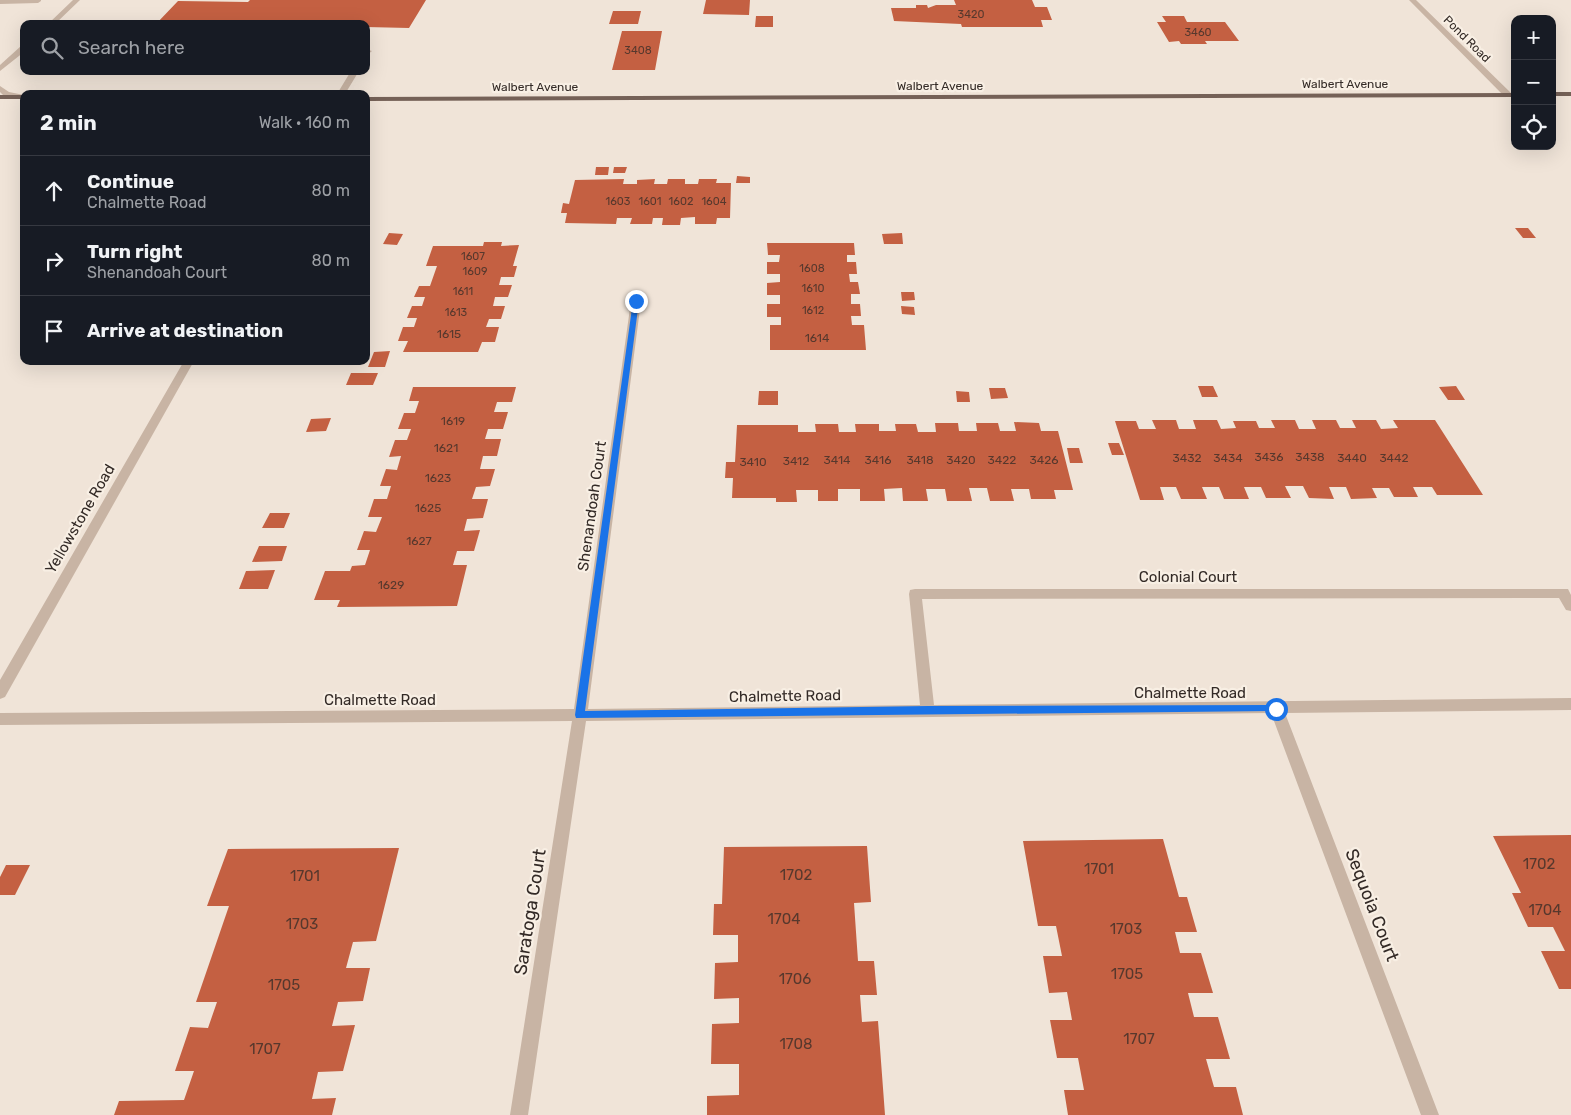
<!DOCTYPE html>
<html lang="en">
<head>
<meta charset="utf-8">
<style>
	:root { --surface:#171b24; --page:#20242c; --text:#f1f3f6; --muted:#9ea1a6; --line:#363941 }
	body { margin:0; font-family:Rubik,sans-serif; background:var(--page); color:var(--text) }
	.controls { position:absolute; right:15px; top:15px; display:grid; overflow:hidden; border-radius:10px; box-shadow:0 5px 20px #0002 }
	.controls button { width:45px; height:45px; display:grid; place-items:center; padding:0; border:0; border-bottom:1px solid var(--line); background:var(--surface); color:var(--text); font:25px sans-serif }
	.stop { position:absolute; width:15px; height:15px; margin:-11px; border:4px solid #1a73e8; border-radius:50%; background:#fff }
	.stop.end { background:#1a73e8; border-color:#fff; box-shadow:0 1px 5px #0008 }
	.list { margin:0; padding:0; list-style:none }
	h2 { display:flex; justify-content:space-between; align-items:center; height:65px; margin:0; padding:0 20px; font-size:21px }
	h2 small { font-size:16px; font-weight:400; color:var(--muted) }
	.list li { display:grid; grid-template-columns:32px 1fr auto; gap:15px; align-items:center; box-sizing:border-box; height:70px; padding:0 20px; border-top:1px solid var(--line) }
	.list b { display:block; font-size:19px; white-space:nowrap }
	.list p { margin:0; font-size:16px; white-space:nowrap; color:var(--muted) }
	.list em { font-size:16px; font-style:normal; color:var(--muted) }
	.icon { flex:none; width:28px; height:28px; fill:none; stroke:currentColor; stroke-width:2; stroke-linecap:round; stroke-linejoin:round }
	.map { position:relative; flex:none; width:1571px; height:1115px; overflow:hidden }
	.search { position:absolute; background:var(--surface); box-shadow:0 5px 20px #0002; left:20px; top:20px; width:350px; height:55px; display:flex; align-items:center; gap:12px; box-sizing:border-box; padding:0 18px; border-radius:10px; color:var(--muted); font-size:19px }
	.panel { position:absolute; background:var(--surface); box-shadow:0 5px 20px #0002; left:20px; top:90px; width:350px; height:275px; border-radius:10px }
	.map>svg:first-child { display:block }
</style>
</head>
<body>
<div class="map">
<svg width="1571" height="1115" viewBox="0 0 1571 1115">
	<rect width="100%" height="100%" fill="#f0e4d8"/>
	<path fill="#c46042" d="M250,0H426L409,28L366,27V24H156L178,1L248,2Z
		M706,0H750L749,15L703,14Z
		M954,0H1032L1035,7H1047L1052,20H1041L1043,27H962L961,24L894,21L891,8H916V5H927L928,8L936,5H956Z
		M613,11H641L638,24H609Z
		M756,16H773V27H755Z
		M1162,16H1184L1187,22H1225L1239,41H1205L1207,44H1181L1179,41L1169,42L1157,22H1166Z
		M622,31H662L655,70H612Z
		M596,167H609L608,175H595Z
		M614,167H627L625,173H613Z
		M737,176L750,177V183H736Z
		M624,179L623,184H637V180L655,179L654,184H667L668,179H685V184H698L699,179H717L716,183H731L730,218H717L716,224H695V217L681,218L680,225H662L663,218H653L652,224H630L632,218H617L616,224L565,223L567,213H561L563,203L569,204L575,180Z
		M1515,228H1528L1536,238H1523Z
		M389,233L403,234L397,245L383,244Z
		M902,233L903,244H884L882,234Z
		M484,242H502L501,246L519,245L513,266H517L514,277H501L499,285H512L508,297H495L493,306H505L501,319H489L486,327H499L495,342H482L478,352H403L408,341H398L403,327H414L417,318H407L412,306H422L425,297H414L419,286H430L437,266H426L433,246H483Z
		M767,243H854L855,255H847V262H856L857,274H849L850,282H858L860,294H851V304H860L861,316H851L852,325H864L866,350H770V325H781V317H767V304H780V295H767V283L780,282V274H767V262H779L780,255H768Z
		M901,292H914L915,300L902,301Z
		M901,306L914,307L915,315L902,314Z
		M390,351L385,367H368L374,352Z
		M351,373H378L373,385H346Z
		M1198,386H1213L1218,397H1202Z
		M1456,386L1465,400H1448L1439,387Z
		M413,387H516L512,402H497L494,412H508L503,429H488L485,439H501L497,456H483L480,469H495L490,486L476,487L472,499H488L483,518L467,519L464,531L480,530L474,551H457L453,565H467L457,606L337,607L340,600H314L325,571H350L352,566L365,565L370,550H357L364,531L376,532L382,517H368L374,499H387L391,486H380L386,469L397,470L401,456L389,457L395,440H407L411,429H398L404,413H415L419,401H409Z
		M989,388H1005L1008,398L991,399Z
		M759,391H778V405H758Z
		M956,391L969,392L970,402H957Z
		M331,418L326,431L306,432L311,419Z
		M1152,420H1176L1179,429H1196L1193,420H1217L1221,429L1236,428L1233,421H1256L1259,428H1275L1271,420H1295L1299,429H1316L1312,420H1336L1340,428H1356L1352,420H1376L1381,429L1398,428L1393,420H1435L1483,495H1437L1432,487H1413L1418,497H1394L1389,488H1372L1377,498L1351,499L1346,487H1329L1334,499L1309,498L1303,486H1285L1291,498H1266L1261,487H1244L1249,499H1224L1219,487H1202L1207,499H1181L1176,487H1160L1164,500H1140L1115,421H1136L1139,429H1156Z
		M1014,422L1039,423L1041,431H1058L1073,490H1054L1056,499H1031L1029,489H1011L1014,501H990L987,488H969L972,501H947L945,489H926L928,501H903L902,488L884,489L885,501H860V489H838V501H818V490H796L797,502H776V498H732L733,478H725L726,462H735L737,425H798V432H816L815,424H838L839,432H856L855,424H879V431H896L895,424H916L918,432H936L935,423H958L959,431H977L976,423H998L1000,431H1016Z
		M1108,443H1119L1124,455H1112Z
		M1067,448H1079L1083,463H1070Z
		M270,513H290L284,528H262Z
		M259,546H287L282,561L252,562Z
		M275,570L268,589H239L246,571Z
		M1571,835V989H1559L1541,951H1565L1553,927H1528L1512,893H1521L1493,836Z
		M1163,839L1179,897H1187L1197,932H1175L1180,953H1201L1213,993H1188L1194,1017H1218L1230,1059H1206L1214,1087H1236L1243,1115H1068L1064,1090H1084L1078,1058H1057L1050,1020H1072L1067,992L1049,993L1043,956H1062L1056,926H1038L1023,841Z
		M867,846L871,902L854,903L858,961H874L877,995H860L862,1022L878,1021L885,1115H707V1096L739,1095V1064H711L712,1024L739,1023V998L714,999L715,963L738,962V935H713L714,904H722L724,847Z
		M399,848L376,941L353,942L346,968H370L363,1001L338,1002L332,1026L355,1025L343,1071L318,1072L312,1099L336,1098L332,1115H114L119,1101L184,1100L194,1071H175L190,1027L208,1028L217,1002H196L229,906H207L228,849Z
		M6,865H30L15,895H0V877Z"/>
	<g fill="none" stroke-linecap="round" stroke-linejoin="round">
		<path fill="#c8b4a4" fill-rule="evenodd" d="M0,0H41V1L38,3L0,4Z
			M73,0H80L55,24H48Z
			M1409,0H1416L1511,93V97H1505Z
			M21,46H24V52L0,71V65Z
			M366,49L372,51L366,56Z
			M351,71H359L345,94H337Z
			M0,86L9,92L24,95V99L4,96L0,92Z
			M636,298L641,301L588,709L920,705L909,594L910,590L915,589H1568L1571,595V611L1566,610L1559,598L922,599L934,705L1571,698V710L1285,713L1439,1115H1421L1271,713L586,721L528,1115H510L572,721L0,725V713L574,709L631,301Z
			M184,361H194L5,697L0,699V680Z"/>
		<path fill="#756157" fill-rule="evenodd" d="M1552,92H1571V96H1552Z
			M1515,93V97L366,101V97Z
			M0,95H24V99H0Z"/>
	</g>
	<path fill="#1a73e8" d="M636,299L639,301L585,711L928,706L1276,705L1281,709L1280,711L576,718L575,715L633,301Z"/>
	<g text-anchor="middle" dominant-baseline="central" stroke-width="4.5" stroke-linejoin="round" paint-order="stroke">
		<g font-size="11" fill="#57382d">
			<text x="971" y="14">3420</text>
			<text x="1198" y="32">3460</text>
			<text x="638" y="50">3408</text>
			<text x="618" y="201">1603</text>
			<text x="650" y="201">1601</text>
			<text x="681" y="201">1602</text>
			<text x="714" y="201">1604</text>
			<text x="473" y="256">1607</text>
			<text x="812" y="268">1608</text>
			<text x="475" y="271">1609</text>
			<text x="813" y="288">1610</text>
			<text x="463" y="291">1611</text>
			<text x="813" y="310">1612</text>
			<text x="456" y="312">1613</text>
		</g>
		<g font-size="12" fill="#332a26" stroke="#f8efe4">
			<text transform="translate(1467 39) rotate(45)">Pond Road</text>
			<text x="1345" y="84">Walbert Avenue</text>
			<text x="940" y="86">Walbert Avenue</text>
			<text x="535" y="87">Walbert Avenue</text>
		</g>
		<g font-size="12" fill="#57382d">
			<text x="449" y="334">1615</text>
			<text x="817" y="338">1614</text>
			<text x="453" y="421">1619</text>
			<text x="446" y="448">1621</text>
			<text x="1269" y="457">3436</text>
			<text x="1310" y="457">3438</text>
			<text x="1187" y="458">3432</text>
			<text x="1228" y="458">3434</text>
			<text x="1352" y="458">3440</text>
			<text x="1394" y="458">3442</text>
			<text x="837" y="460">3414</text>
			<text x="878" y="460">3416</text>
			<text x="920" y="460">3418</text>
			<text x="961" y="460">3420</text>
			<text x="1002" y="460">3422</text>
			<text x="1044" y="460">3426</text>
			<text x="796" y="461">3412</text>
			<text x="753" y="462">3410</text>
			<text x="438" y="478">1623</text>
			<text x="428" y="508">1625</text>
			<text x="419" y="541">1627</text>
			<text x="391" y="585">1629</text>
		</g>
		<g font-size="15" fill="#332a26" stroke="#f8efe4">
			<text transform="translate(592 506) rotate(-82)">Shenandoah Court</text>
			<text transform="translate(80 519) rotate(-60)">Yellowstone Road</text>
			<text x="1188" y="577">Colonial Court</text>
			<text x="1190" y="693">Chalmette Road</text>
			<text transform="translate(785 696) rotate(-1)">Chalmette Road</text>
			<text x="380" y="700">Chalmette Road</text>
		</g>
		<g font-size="15" fill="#57382d">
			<text x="1539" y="864">1702</text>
			<text x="1099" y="869">1701</text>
			<text x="796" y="875">1702</text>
			<text x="305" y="876">1701</text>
			<text x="1545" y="910">1704</text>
			<text x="784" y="919">1704</text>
			<text x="302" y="924">1703</text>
			<text x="1126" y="929">1703</text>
			<text x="1127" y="974">1705</text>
			<text x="795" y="979">1706</text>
			<text x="284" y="985">1705</text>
			<text x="1139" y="1039">1707</text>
			<text x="796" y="1044">1708</text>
			<text x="265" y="1049">1707</text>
		</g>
		<g font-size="18" fill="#332a26" stroke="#f8efe4">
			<text transform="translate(1372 905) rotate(69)">Sequoia Court</text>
			<text transform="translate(530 912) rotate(-81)">Saratoga Court</text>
		</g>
	</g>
</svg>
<div class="controls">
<button>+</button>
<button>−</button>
<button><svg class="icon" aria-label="locate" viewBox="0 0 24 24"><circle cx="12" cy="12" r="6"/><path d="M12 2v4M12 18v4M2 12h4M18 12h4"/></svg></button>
</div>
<div class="stop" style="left:1276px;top:709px"></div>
<div class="stop end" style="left:636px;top:301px"></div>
<div class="search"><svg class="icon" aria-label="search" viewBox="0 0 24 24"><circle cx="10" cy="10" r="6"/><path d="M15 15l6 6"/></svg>Search here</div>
<section class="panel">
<h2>2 min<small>Walk · 160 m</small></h2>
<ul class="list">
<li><svg class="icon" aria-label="ahead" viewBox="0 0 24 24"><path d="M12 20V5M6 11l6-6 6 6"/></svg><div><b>Continue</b><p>Chalmette Road</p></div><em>80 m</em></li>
<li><svg class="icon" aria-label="right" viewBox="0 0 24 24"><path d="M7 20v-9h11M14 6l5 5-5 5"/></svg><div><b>Turn right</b><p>Shenandoah Court</p></div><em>80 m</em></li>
<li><svg class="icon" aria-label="arrive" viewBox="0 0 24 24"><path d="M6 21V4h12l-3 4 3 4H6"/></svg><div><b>Arrive at destination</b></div></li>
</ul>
</section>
</div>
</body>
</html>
